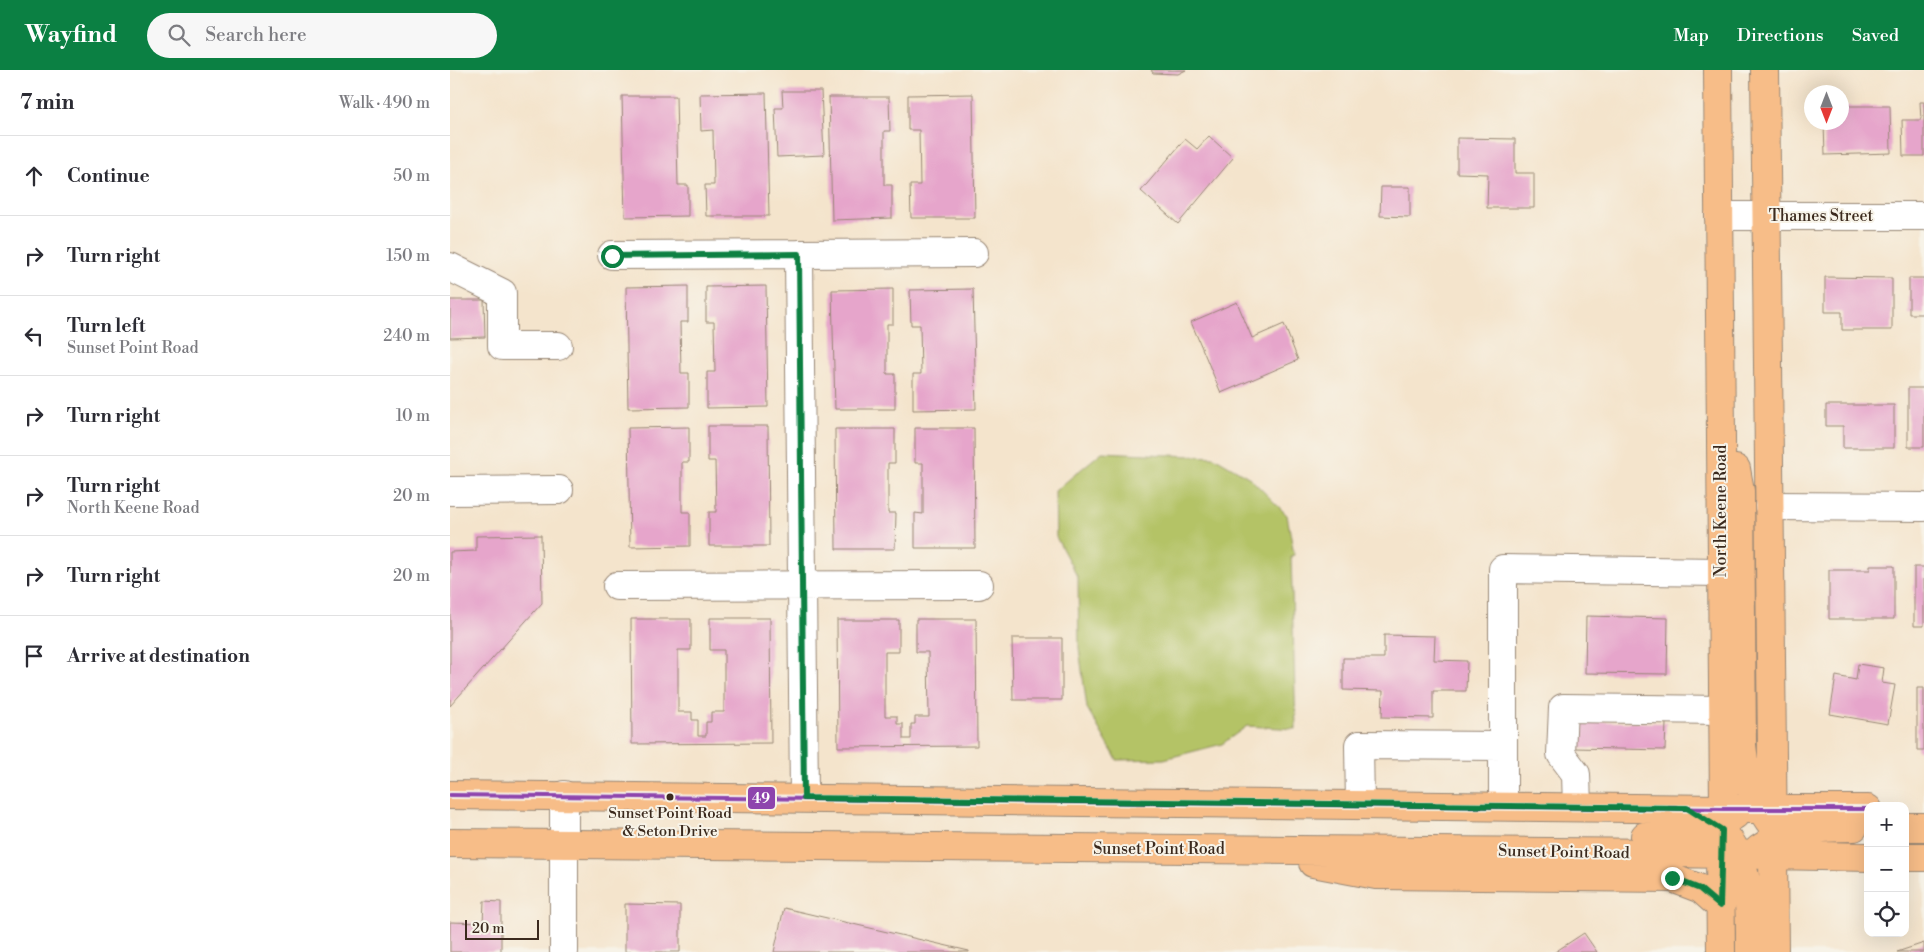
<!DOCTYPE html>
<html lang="en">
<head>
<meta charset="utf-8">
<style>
	:root { --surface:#fff; --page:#f7f7f7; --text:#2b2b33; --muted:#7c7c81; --line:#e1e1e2; --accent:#0b8043 }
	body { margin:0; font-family:"Libre Bodoni",serif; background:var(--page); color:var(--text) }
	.controls { position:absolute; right:15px; bottom:15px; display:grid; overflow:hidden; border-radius:10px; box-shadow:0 5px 20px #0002 }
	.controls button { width:45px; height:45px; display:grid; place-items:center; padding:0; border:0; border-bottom:1px solid var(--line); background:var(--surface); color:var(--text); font:25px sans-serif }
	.compass { position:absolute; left:1354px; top:15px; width:45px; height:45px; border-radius:50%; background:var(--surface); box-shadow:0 5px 20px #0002; rotate:180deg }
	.scale { position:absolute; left:15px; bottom:12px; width:74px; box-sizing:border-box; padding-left:5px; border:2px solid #3b2a1e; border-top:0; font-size:14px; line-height:18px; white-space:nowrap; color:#3b2a1e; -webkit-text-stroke:4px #f7f3e8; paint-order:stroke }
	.stop { position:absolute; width:15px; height:15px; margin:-11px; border:4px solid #0b8043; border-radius:50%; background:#fff }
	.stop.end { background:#0b8043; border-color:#fff; box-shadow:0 1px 5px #0008 }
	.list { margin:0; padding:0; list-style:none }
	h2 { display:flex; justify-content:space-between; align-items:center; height:65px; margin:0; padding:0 20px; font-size:21px }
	h2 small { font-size:16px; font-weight:400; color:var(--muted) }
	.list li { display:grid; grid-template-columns:32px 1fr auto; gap:15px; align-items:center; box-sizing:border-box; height:80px; padding:0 20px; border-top:1px solid var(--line) }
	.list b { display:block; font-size:19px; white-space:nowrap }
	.list p { margin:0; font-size:16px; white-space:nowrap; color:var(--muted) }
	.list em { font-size:16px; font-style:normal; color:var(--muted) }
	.icon { flex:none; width:28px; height:28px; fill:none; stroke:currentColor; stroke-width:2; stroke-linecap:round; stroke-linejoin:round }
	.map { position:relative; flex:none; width:1474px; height:882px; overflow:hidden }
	header { display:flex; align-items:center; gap:30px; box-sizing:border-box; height:70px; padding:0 25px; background:var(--accent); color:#fff }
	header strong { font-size:24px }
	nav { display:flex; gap:28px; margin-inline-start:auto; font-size:18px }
	.search { width:350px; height:45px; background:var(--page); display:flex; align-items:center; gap:12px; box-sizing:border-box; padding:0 18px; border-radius:28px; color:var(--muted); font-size:19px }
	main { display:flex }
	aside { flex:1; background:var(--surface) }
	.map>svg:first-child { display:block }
</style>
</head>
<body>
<header>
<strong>Wayfind</strong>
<div class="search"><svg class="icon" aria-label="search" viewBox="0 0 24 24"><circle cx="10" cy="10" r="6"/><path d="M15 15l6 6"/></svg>Search here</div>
<nav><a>Map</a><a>Directions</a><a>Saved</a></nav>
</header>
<main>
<aside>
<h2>7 min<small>Walk · 490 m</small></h2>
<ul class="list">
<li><svg class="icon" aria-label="ahead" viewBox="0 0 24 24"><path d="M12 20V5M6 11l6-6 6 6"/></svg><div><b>Continue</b></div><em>50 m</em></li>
<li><svg class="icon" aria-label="right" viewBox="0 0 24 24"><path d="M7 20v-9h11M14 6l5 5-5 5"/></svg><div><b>Turn right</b></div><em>150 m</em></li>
<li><svg class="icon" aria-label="left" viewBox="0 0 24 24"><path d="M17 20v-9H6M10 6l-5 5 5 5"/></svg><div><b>Turn left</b><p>Sunset Point Road</p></div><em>240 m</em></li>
<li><svg class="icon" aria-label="right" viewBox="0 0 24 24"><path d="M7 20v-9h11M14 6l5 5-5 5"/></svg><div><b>Turn right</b></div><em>10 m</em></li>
<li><svg class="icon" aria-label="right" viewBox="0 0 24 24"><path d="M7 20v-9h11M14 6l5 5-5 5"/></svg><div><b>Turn right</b><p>North Keene Road</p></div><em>20 m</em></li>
<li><svg class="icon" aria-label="right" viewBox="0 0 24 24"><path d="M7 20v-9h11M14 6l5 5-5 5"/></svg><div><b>Turn right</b></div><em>20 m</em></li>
<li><svg class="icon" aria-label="arrive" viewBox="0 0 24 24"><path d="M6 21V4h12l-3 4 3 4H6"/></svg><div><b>Arrive at destination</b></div></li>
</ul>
</aside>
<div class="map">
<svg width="1474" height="882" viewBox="0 0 1474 882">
	<rect width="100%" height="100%" fill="#f7f3e8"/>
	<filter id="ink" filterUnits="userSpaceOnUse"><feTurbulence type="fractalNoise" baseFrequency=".02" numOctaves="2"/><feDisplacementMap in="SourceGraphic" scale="10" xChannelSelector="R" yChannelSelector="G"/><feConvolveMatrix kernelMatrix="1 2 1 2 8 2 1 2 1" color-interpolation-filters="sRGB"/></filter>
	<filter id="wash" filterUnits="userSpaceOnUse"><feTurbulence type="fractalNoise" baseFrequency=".0096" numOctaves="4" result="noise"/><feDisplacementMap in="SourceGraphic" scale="20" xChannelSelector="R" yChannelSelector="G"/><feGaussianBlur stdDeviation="1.12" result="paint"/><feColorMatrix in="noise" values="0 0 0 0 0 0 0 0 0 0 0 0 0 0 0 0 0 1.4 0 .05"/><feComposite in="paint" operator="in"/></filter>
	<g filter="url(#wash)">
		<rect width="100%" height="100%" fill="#f4e4cc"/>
		<path fill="#b4c366" stroke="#787642" d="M652,382L764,387L800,408L837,445L844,485L841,486L846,659L797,656L772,674L714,689L667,690L637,638L629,578L628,508L606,467L605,421Z"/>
		<g id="blocks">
			<path fill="#e6a5cb" d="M701,0H736L728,4L703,3Z
				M332,21H371L374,85L327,87L325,38H333Z
				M316,23L319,146H256L255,115H264L263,60L251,61L250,24Z
				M523,24L525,148H461L460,115H470L469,60H458V25Z
				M172,26H226L228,115H238V146L175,147Z
				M379,27H439L440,61H434V115H442V148L382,150Z
				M1470,32H1474V86H1453L1452,50H1471Z
				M1392,36H1440L1441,83L1375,85L1374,53L1392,52Z
				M759,66L783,88L728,154L691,121L735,69L747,79Z
				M1007,68L1065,69V103H1084V138H1037L1038,104L1007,103Z
				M931,117H960V147L930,146Z
				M1375,207L1442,208V260H1392V242H1375Z
				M1459,208H1474V244H1459Z
				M238,216V252H230L231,303H239V337L178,338L176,217Z
				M316,216L318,337L257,338V302H265L264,252H256V217Z
				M443,219V254H437V304H445V339H385L382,220Z
				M523,219L526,339L463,340V304H471L470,255H461L460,220Z
				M0,230H34L35,267L0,268Z
				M787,232L802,268L834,254L848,290L771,323L741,252Z
				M1458,318H1474V377H1458Z
				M1376,335H1444V378H1393V356H1376Z
				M258,356H318L319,476H259V442H266L265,391H258Z
				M239,357V392H232V442H240V476L180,477L178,358Z
				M465,358H524L525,478H465V443L473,444V393H465Z
				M385,359H445V393H438V443H446L445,479H386Z
				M91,465L92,533L0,636V482L26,481V466Z
				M1420,496H1444V549H1379V500H1420Z
				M1464,497H1474V556H1464Z
				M1136,546L1218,548L1217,604L1135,603Z
				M260,548H320L321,673L182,674L181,549H241V580H228V642H242V650H248V666H256V652H261V642H274V580H260Z
				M466,549H526L527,676L388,677L387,550H449V582H435V646H447V654H453V669H461V654H465V647H479L478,582H466Z
				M934,565L985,566L984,590L1017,591L1016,621H983V648L932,647L933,621L893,620V588H934Z
				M562,568H612V630H563Z
				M1408,594L1434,598L1432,613L1445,615L1438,654L1380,644L1386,606L1406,610Z
				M1467,618H1474V680H1467Z
				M1125,651L1216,653L1215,680L1124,678Z
				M34,831L51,832V882H0V852L33,853Z
				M175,834L230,835V882H175Z
				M334,838L519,881V882H324Z
				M1134,863L1147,882H1105Z
				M1474,873V882H1447Z"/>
		</g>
	</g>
	<g filter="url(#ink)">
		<use href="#blocks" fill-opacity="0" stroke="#988775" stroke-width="1"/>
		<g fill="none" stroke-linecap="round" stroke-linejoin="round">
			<g stroke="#988775" stroke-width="30">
				<path id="minor" d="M1269,146H1474
					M349,184L524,183
					M162,185L349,184L354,728
					M0,197L52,223V276H108
					M0,421L109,420
					M1319,436L1474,437
					M167,516L529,515
					M114,725V882
					M910,734L909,675L1053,676
					M1053,736V499L1271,502
					M1127,737L1126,704L1111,684L1113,638L1273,640"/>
			</g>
			<g stroke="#988775" stroke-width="30">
				<path id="major" d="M1268,0L1274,739L1270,784L1271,882
					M1315,0L1324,882
					M1286,399L1290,421L1292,675C1296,710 1299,722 1319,751
					M0,725L1274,739H1418
					M1455,757H1474
					M1195,766C1230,766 1254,763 1285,745
					M1279,770C1302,803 1300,843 1300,882
					M0,773L1223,783L1418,787
					M1309,779C1338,759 1370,757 1404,757
					M1455,787H1474
					M863,793L926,805L1222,808L1251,819L1270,836L1276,825"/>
			</g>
			<use href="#minor" stroke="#fff" stroke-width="28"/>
			<use href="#major" stroke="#f7bd88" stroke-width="28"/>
			<g stroke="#f7f3e8" stroke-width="8">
				<path id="bus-1" d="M0,725L1274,739H1418"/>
			</g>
			<use href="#bus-1" stroke="#8e44ad" stroke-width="4"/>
		</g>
	</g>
	<g fill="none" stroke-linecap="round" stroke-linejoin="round" filter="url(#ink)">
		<path stroke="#0b8043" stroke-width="6" d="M162,186L349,184L354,728L1237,738L1272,760L1270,836L1250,819L1222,808"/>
	</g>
	<circle fill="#3b2a1e" stroke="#f7f3e8" stroke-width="2" cx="220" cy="727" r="4.5"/>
	<g text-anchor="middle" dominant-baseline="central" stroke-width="4" stroke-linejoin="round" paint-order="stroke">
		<g font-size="15" fill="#3b2a1e" stroke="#f7f3e8">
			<text x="220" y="743">Sunset Point Road<tspan x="220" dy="18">&amp; Seton Drive</tspan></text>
		</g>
		<g font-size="16" fill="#3b2a1e" stroke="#f7f3e8">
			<text x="1371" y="146">Thames Street</text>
			<text transform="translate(1271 441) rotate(-90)">North Keene Road</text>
			<text x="709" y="779">Sunset Point Road</text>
			<text transform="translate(1114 782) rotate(1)">Sunset Point Road</text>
		</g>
	</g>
	<rect stroke="#f7f3e8" stroke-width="2" x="297" y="716" width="29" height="24" rx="5" fill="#8e44ad"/>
	<g font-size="14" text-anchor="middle" font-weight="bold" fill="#fff">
		<text x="311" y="733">49</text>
	</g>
</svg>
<div class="controls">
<button>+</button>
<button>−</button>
<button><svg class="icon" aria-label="locate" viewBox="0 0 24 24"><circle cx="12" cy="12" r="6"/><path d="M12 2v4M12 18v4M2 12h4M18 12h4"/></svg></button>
</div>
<svg class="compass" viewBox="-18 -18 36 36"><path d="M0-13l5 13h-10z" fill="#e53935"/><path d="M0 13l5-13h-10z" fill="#7c7c81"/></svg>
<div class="scale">20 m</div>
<div class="stop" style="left:162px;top:186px"></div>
<div class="stop end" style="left:1222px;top:808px"></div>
</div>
</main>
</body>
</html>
